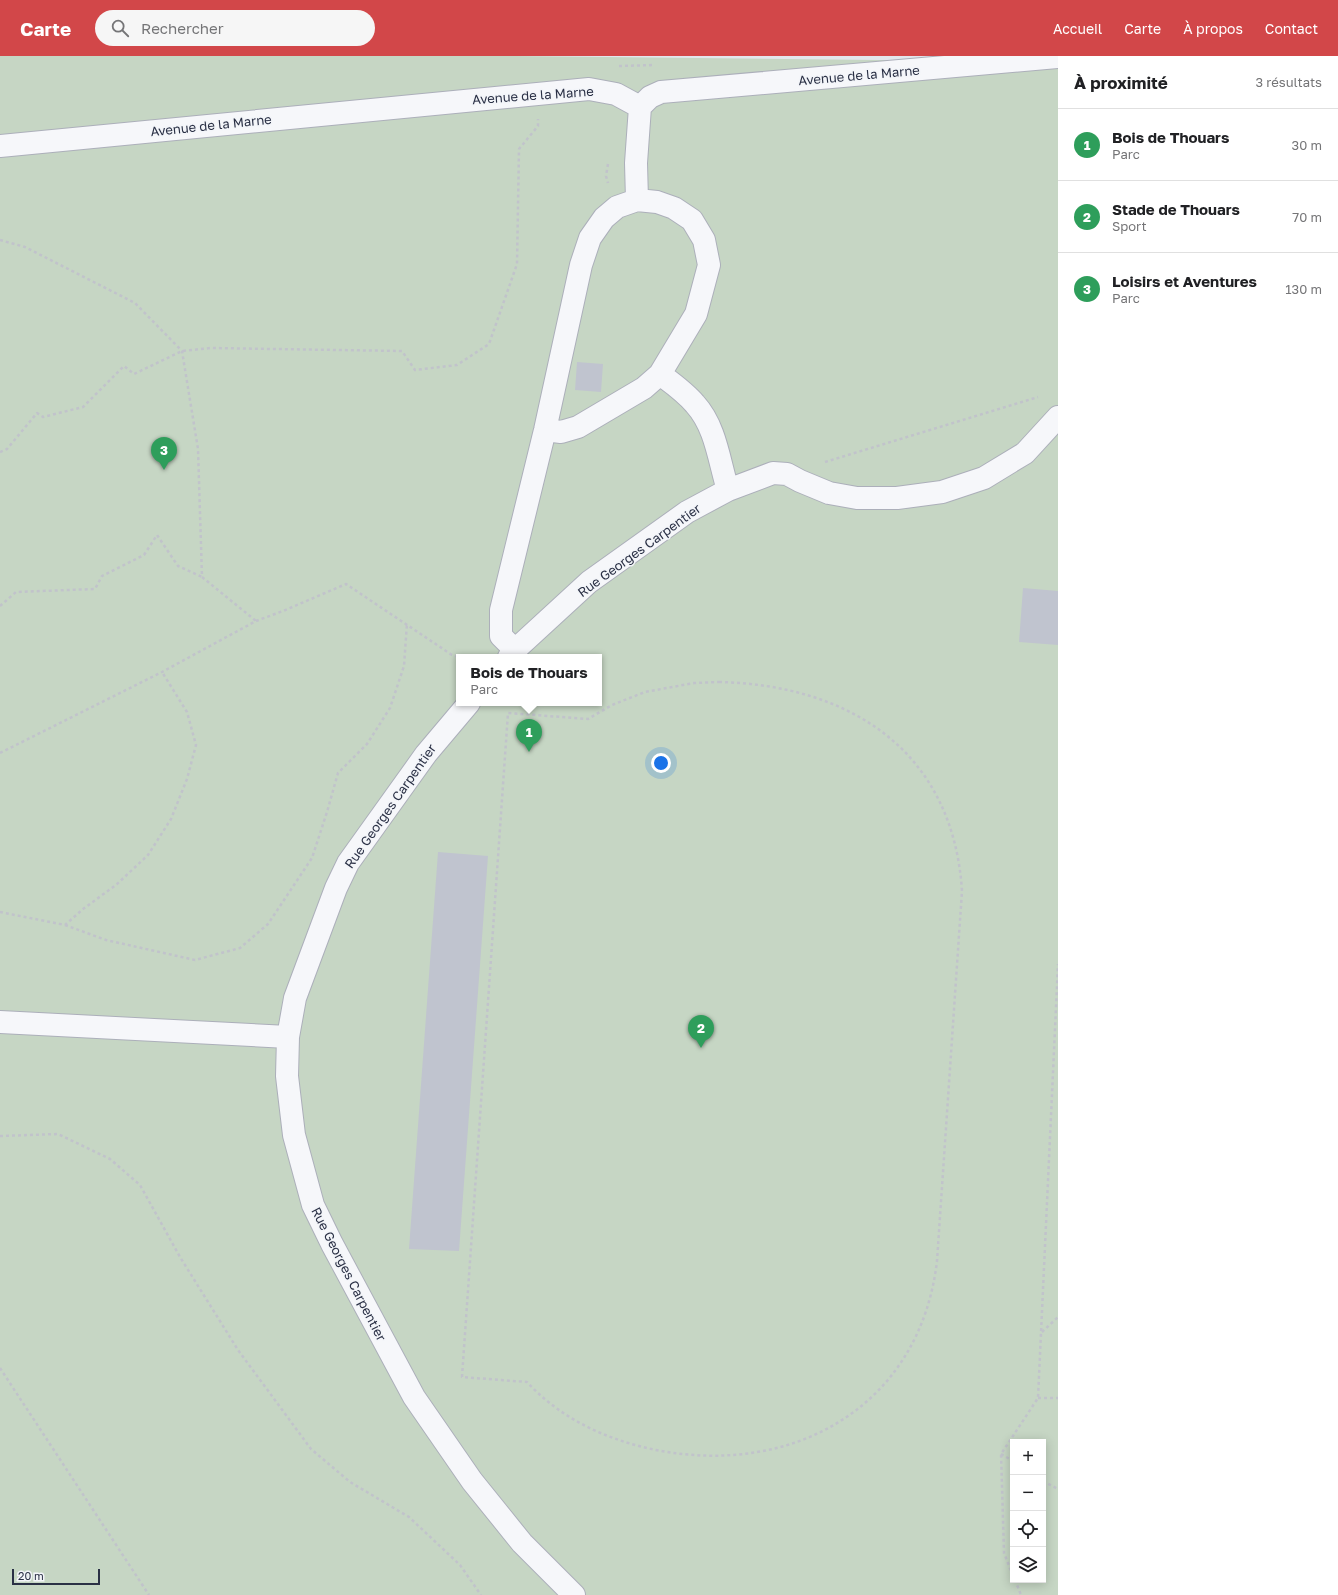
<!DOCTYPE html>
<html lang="fr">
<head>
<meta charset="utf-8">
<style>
	:root { --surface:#fff; --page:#f6f6f6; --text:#202124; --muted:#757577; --line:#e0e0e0; --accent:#d24749 }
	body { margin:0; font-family:"Golos Text",sans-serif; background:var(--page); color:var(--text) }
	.controls { position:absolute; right:12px; bottom:12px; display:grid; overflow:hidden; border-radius:0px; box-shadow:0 2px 10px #0003 }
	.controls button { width:36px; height:36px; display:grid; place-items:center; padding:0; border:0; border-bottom:1px solid var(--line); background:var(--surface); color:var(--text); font:20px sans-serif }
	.scale { position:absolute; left:12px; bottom:10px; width:88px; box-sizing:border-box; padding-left:4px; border:2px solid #2a3045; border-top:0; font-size:11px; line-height:14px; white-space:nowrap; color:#2a3045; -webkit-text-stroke:3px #f3f5f9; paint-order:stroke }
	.you { position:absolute; left:661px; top:707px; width:14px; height:14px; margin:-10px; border:3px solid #fff; border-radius:50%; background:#1a73e8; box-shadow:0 0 0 6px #1a73e833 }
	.badge { display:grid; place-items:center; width:26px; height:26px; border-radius:50%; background:var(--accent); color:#fff; font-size:13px; font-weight:700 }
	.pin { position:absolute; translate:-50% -33px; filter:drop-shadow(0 1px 2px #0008) }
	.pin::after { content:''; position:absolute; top:21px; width:14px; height:12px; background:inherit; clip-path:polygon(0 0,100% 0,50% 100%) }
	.popup { position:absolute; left:456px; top:598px; width:146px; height:52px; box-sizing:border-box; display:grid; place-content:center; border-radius:0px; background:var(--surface); filter:drop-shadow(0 1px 3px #0005); font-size:13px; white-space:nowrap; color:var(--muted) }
	.popup b { font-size:15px; color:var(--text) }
	.popup::after { content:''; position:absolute; left:50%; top:100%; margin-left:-8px; border:8px solid transparent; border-top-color:var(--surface) }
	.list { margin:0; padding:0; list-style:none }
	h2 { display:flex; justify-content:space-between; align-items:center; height:52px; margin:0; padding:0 16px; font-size:17px }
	h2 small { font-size:13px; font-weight:400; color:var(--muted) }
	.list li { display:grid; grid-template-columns:26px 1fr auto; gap:12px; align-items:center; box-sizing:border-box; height:72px; padding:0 16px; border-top:1px solid var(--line) }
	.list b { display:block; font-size:15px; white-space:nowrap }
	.list p { margin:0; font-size:13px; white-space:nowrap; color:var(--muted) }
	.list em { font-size:13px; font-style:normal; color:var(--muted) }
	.icon { flex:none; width:22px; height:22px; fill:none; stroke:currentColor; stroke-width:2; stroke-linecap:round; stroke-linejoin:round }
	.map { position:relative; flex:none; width:1058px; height:1539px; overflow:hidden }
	header { display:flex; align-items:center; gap:24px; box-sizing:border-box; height:56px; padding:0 20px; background:var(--accent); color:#fff }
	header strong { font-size:19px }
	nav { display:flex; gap:22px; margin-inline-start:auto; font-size:14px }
	.search { width:280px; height:36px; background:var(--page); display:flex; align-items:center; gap:10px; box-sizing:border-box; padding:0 14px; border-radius:22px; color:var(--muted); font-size:15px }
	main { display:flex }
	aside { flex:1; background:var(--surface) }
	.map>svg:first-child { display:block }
</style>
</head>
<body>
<header>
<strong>Carte</strong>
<div class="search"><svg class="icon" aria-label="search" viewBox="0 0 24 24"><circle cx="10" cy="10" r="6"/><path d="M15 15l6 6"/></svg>Rechercher</div>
<nav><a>Accueil</a><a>Carte</a><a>À propos</a><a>Contact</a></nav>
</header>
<main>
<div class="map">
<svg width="1058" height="1539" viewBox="0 0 1058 1539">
	<rect width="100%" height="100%" fill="#e3e6ec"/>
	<path fill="#c6d6c4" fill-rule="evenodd" d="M0,0H516L1058,6V1539H0ZM459,601H599V647H459ZM1013,1386H1043V1524H1013Z"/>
	<path fill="#c0c4cf" d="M577,306L603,308L601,336L575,334Z
		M1023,532L1058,535V589L1019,586Z
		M438,796L488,800L459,1195L409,1193Z"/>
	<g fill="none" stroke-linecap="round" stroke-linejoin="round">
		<g stroke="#acafba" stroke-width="24">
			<path id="minor" d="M640,51L650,41L661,36L1058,1
				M0,90L589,33L616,38L640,51
				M637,144L636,107L640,51
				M660,318C672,327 685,336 695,348C716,371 719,405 728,434
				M515,594L589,526L687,456L728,434L773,417L787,418L800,425L829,437L857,442H897L942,436L984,422L1025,397L1058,361
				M509,601L515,594L501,580V554L545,374L581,209L590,182L604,162L617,151L637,144L657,146L674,152L692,164L704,184L709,209L696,258L660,318L644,332L578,371L561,376L545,374
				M469,647L426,698L348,807L336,832L295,942L288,981L287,1020L294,1079L313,1149L332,1188L414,1341L472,1425L522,1487L574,1539
				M0,966L288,981"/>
		</g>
		<path stroke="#c1c3cb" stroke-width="2.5" stroke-dasharray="3 3" stroke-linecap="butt" d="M619,10L654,9
			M608,108L606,120L608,127
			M0,184L25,191L135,247L182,295L198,393L202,521L256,565
			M0,396L7,393L37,357L43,361L83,351L124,310L134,318L182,295L211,292L402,295L415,314L457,309L489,288L517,208L519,93L538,70V63
			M825,406L1038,341
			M0,550L16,536L95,533L102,520L144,499L157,479L178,510L202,521
			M719,626C850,629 953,695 962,835L937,1205C920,1351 793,1421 656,1394C607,1384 561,1363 527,1326L462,1321L508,657L588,663L612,649L645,636L694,627Z
			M0,697L162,616L256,565L283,555L346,528L452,599L460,601
			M0,856L65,869L83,853L116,829L148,799L171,763L187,723L196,689L187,656L162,616
			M65,869L106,884L195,904L240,892L268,868L312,802L327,756L338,717L367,688L390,652L404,610L407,567
			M0,1080L58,1078L110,1103L140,1129L180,1201L238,1294L311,1393L350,1426L409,1461L460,1509L481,1539
			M1042,1276L1058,1261
			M0,1312L149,1539
			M1038,1342H1058
			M1001,1398L1013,1405
			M1043,1425L1058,1433
			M1013,1520L1004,1497L1001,1398L1038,1342L1058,908
			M1015,1524L1021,1539"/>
		<use href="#minor" stroke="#f6f7fa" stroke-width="22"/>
	</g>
	<g text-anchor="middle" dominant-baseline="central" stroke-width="3" stroke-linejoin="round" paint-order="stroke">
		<g font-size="13" fill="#2a3045" stroke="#f3f5f9">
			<text transform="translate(859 19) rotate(-5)">Avenue de la Marne</text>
			<text transform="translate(533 39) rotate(-4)">Avenue de la Marne</text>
			<text transform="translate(211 69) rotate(-6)">Avenue de la Marne</text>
			<text transform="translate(639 494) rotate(-36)">Rue Georges Carpentier</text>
			<text transform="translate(390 750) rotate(-55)">Rue Georges Carpentier</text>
			<text transform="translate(349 1218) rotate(63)">Rue Georges Carpentier</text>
		</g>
	</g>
</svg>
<div class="controls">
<button>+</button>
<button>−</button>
<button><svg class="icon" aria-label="locate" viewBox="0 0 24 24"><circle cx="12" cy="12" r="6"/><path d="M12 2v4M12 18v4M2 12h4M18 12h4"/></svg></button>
<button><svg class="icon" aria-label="layers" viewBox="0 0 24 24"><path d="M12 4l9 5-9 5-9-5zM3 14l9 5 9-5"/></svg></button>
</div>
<div class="scale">20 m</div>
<div class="you"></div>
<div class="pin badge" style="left:529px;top:696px;background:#2e9e5b">1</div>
<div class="popup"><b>Bois de Thouars</b>Parc</div>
<div class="pin badge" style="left:701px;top:992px;background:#2e9e5b">2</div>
<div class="pin badge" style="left:164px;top:414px;background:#2e9e5b">3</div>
</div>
<aside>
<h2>À proximité<small>3 résultats</small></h2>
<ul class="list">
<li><span class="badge" style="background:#2e9e5b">1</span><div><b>Bois de Thouars</b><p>Parc</p></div><em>30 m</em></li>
<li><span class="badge" style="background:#2e9e5b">2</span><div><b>Stade de Thouars</b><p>Sport</p></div><em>70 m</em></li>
<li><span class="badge" style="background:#2e9e5b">3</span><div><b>Loisirs et Aventures</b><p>Parc</p></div><em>130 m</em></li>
</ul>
</aside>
</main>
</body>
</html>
